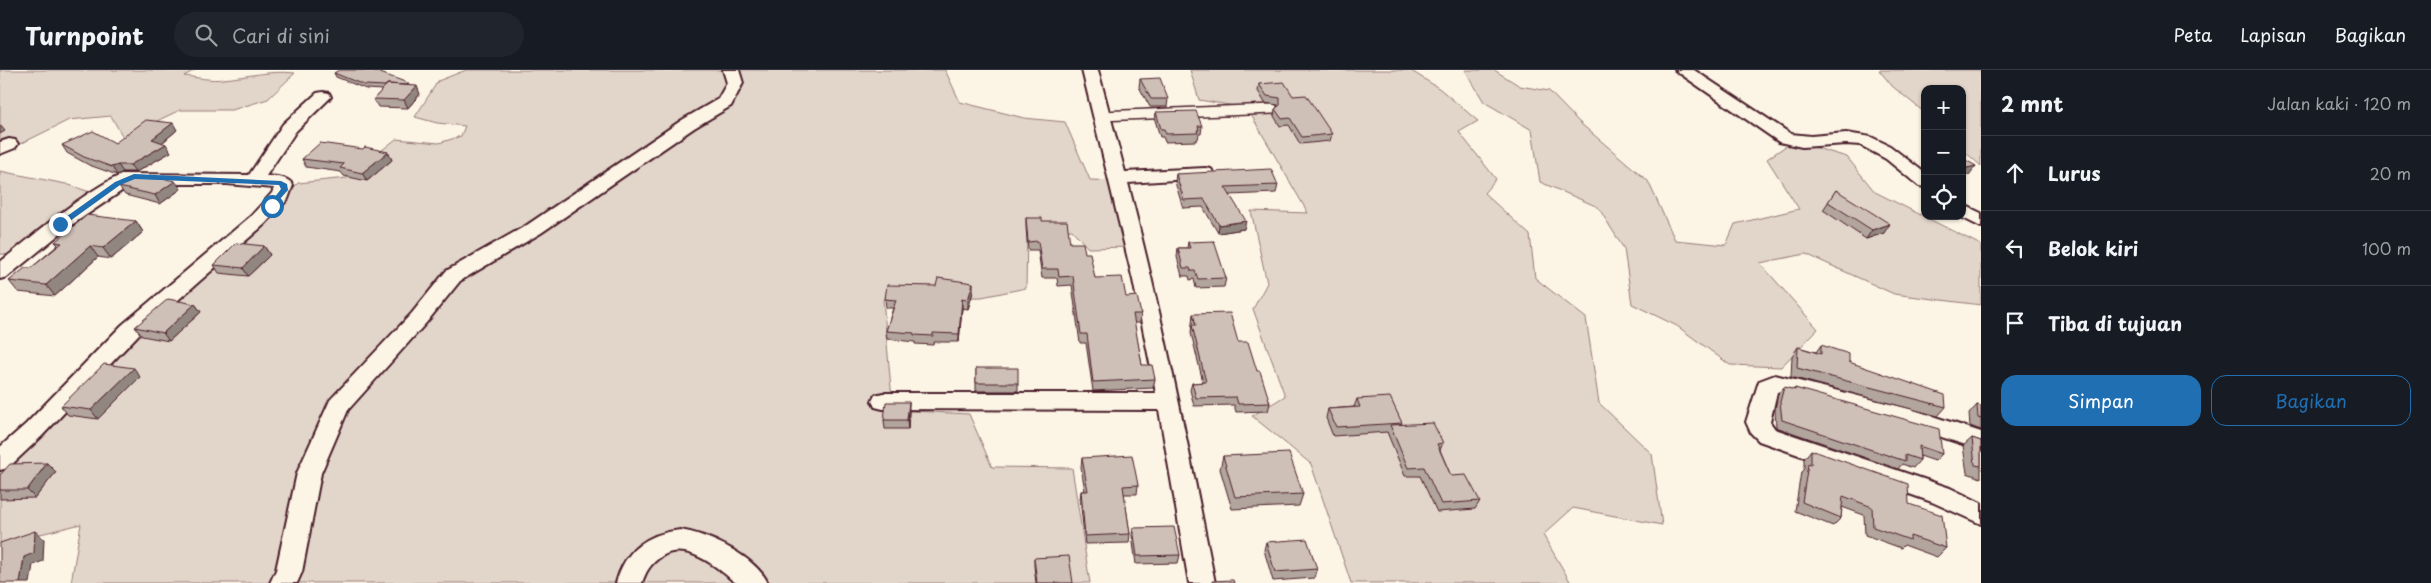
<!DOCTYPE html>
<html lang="id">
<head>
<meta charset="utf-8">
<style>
	:root { --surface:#171b24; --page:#20242c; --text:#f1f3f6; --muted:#9ea1a6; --line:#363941; --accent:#1f6fb2 }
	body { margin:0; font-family:"Playpen Sans",sans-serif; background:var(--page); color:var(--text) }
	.controls { position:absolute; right:15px; top:15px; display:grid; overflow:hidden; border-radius:10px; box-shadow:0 1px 4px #0004 }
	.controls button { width:45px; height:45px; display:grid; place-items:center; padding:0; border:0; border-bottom:1px solid var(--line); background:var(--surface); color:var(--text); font:25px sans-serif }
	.stop { position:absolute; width:15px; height:15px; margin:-11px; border:4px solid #1f6fb2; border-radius:50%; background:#fff }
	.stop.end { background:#1f6fb2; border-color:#fff; box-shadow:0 1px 5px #0008 }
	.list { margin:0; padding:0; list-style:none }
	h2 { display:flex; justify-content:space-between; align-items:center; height:65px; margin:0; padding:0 20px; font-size:21px }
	h2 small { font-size:16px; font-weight:400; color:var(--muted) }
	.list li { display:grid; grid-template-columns:32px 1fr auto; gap:15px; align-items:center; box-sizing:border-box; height:75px; padding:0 20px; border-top:1px solid var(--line) }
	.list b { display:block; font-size:19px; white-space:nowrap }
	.list em { font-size:16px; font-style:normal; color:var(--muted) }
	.actions { display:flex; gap:10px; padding:15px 20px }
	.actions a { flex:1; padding:11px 0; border:1px solid var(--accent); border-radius:15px; text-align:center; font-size:18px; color:var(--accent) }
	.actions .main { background:var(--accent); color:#fff }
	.icon { flex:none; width:28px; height:28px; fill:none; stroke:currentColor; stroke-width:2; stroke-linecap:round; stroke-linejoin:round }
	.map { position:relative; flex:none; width:1981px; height:513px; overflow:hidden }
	header { display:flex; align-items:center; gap:30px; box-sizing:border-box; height:70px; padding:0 25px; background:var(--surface); border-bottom:1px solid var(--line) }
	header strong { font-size:24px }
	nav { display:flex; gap:28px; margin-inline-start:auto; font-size:18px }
	.search { width:350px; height:45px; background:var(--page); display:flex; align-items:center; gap:12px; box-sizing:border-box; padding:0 18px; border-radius:28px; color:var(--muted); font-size:19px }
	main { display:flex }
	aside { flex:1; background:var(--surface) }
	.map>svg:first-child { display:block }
</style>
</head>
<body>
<header>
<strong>Turnpoint</strong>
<div class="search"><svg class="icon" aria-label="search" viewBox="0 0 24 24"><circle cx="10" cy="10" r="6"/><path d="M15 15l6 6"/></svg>Cari di sini</div>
<nav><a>Peta</a><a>Lapisan</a><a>Bagikan</a></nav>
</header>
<main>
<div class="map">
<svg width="1981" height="513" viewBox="0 0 1981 513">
	<rect width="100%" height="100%" fill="#fcf5e5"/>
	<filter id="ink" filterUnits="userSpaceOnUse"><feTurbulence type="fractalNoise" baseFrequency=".02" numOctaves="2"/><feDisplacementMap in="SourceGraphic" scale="10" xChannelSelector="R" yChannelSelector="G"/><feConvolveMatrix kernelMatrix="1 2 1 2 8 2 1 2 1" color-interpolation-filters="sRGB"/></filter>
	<g filter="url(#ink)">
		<path fill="#e2d5ca" stroke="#967a7a" d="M0,0H195L184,6C196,7 211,11 223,9C248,7 268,0 295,3L268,29L232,40H180L123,67L111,46L69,50L0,84Z
			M466,0H945L960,32L1024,48L1065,52L1090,110L1118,111L1133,177L1088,178L1072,160L1027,164L1026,218L982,227L883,229L893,340L969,344L992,397L1072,398L1090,513H71L81,454L0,474V391L41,369L110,287L244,168L298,113L347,108L396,69L439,73L461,66L465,56L437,53L415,47L438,11Z
			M1190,0H1410L1440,19L1478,51L1459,62L1496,109L1484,123L1530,165L1535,208L1586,248L1599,333L1652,384L1662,455L1573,438L1543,465L1571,513H1351L1311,394L1252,346L1285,326L1253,239L1267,213L1251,141L1308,143L1247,38L1199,30Z
			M1465,0H1494L1520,16L1549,21L1580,53L1648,111L1675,170L1726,175L1735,154L1799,139L1767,89L1793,71L1847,87L1875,122L1981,175V235L1894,224L1806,184L1760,193L1818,259L1781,297L1730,295L1677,256L1632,234L1624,179L1598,137L1540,112L1532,60L1484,32Z
			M1879,0H1981V96L1962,79V19H1925V43L1892,16Z
			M0,101L66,114L105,127L25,186L0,184Z"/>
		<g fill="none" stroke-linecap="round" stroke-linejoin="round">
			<g stroke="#4a1f2b" stroke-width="12">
				<path id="lane" d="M1100,46L1273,39"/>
			</g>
			<g stroke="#4a1f2b" stroke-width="4">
				<path id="street" d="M723,0H739L743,13L731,36L694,58L541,163L460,211L426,253L348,340L321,403L302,502L297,513H270L276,500L297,403L330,330L412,243L446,201L527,155L682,50L718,29L727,13Z
					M1082,0H1098L1125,102L1205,98L1211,99L1214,103L1211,107L1205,108L1128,113C1162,245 1189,379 1215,513H1189L1159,340L883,339L875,337L872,331L875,325L883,323H1156L1133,210Z
					M1675,0H1694L1791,64L1811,66L1846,63L1871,67L1890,76L1925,103V117L1919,116L1886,89L1860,75L1846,74L1802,77L1779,72Z
					M323,22L329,23L331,27L296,61L266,106C276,107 287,106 293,115L288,129L265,154L138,265L42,366L8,398L0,400V377L26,354L122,255L251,146L272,123L274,118L227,114H132L67,158L7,207L0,209V192C36,164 82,122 123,104L249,105L283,54L317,23Z
					M9,69L15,70L18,74L15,78L0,84V72Z
					M1962,134L1981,143V157L1959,146H1962Z
					M1775,305L1914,340L1981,362V380L1911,357L1781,321L1777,322L1770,352L1775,359L1950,418L1981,433V454L1932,432L1759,371L1751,363L1746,352L1759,311Z
					M680,460C708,464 755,486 768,513C759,513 746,513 737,513C733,512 729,507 725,504C709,491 683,473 662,486C651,493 646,501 642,513H616C625,480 646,464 680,460Z"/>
			</g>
			<use href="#lane" stroke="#fcf5e5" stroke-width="9"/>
			<use href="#street" fill="#fcf5e5" fill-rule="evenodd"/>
		</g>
		<path fill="#b2a59d" stroke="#4a1f2b" d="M334,3L409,15L420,24L408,38L378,37L374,29L382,20L366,19L336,7Z
			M1140,9L1168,29L1167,37H1150L1139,17Z
			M1259,14L1293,26L1332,64L1330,71L1300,74L1289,55L1280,56L1274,46L1275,39L1278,36V35L1265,33L1258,21Z
			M1156,42L1202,56L1201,64H1199L1198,69H1197L1196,71L1165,72L1163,67H1160L1155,50Z
			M177,60L162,73L171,82L136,102H123L117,105L89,95L67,83L62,75L115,73Z
			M388,82L392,90L367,111L344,106L341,102L306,97L302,89Z
			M1176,104L1278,115L1276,123L1230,125L1244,159L1218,163L1203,137L1183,138L1175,112Z
			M119,117L181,119L160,134L125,125Z
			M1836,120L1884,163L1866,169L1823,140Z
			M1026,148L1042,151L1070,173L1085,183L1095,208L1126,227L1141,244L1140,253H1134L1142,295L1155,309L1153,318L1093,321L1086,273H1080L1072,215L1058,216L1057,208H1042L1038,180H1028L1026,157Z
			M136,151L143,162L111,189L98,187L55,226L18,222L9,211L31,198L58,175L55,172Z
			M1188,172L1226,208L1224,217L1196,218L1194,209L1190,210L1189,206H1182L1177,187L1178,178H1187Z
			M264,176L270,185L248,206L219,203L214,195Z
			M973,222L968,239L962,238L959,272H934L933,275L915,274V272L887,269L886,261L893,238H886L885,229Z
			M195,234L201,242L169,271L142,266L135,257Z
			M1193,244L1238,272L1257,301L1270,333L1268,341L1236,342L1234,335L1194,336L1190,320L1192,313L1203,312L1191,263Z
			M1821,275L1849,292L1946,337L1938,346L1791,307L1792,286L1798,277L1816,282Z
			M976,298L1018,313V321H976Z
			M140,307L98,349L68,345L61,336Z
			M1784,317L1794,320L1795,318L1942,384L1935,391L1920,386V390L1913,398L1902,394L1898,399L1776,357L1775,340L1778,324Z
			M1357,329L1402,353L1401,354L1443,373L1440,380L1451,406L1480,431L1475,439L1437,442L1420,406H1405L1387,362L1333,366L1326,348L1328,339L1354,337Z
			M1977,335L1981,336V360L1970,356L1969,344Z
			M909,341L908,359H885L884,350Z
			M1972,368L1981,371V408L1967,403L1963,376Z
			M1811,380L1909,434L1946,478L1937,487L1904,475L1901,478L1865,465L1864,445L1842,437L1841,448L1833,456L1795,441L1801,402L1804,399V389Z
			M1223,386L1303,424L1299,436L1232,439L1220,399Z
			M1082,388L1138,415L1137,424H1124L1130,464L1129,473L1085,474L1080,429L1081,421H1085L1081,397Z
			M47,393L56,402L35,428L0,429V405Z
			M1133,458L1180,485L1178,493L1136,494L1132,466Z
			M1266,472L1317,499L1314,508L1273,511L1264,480Z
			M1034,488L1073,513H1036L1034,496Z"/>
		<path fill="#918680" stroke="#4a1f2b" d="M417,16L420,24L408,38L404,30Z
			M173,53L177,60L157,77L152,69Z
			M0,55L5,61L0,64Z
			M166,74L171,82L136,102L130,95Z
			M388,82L392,90L367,111L362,103Z
			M118,95L123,102L117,105L112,97Z
			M1976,96L1969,105L1962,106V99Z
			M175,111L181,119L160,134L155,125Z
			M136,151L143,162L111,189L103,178Z
			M1246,151L1244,159L1218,163L1219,155Z
			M1890,154L1884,163L1866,169L1872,160Z
			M90,176L98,187L55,226L46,215Z
			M264,176L270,185L248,206L243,198Z
			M973,213V222L968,239V230Z
			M962,229V238L959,272V264Z
			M195,234L201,242L169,271L163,263Z
			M134,298L140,307L98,349L91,340Z
			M909,332V341L908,359L907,350Z
			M47,393L56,402L35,428L27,420Z
			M35,461L44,469L43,491L33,495L30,513H20L24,487Z"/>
		<path fill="#cfc0b7" stroke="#4a1f2b" d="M339,0H372L408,13V15L387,14L386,16L364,15L334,3Z
			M1160,8L1168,29H1151L1140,9Z
			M1284,12L1293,26L1306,25L1332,64L1302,67L1290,48L1282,49L1275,39L1280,35V28L1267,26L1259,14Z
			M387,14L417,16L404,30L374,29Z
			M1196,41L1202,56H1198L1199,60H1197L1198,63L1166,64L1164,59H1161L1156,42Z
			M146,50L173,53L152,69L166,74L130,95H118L112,97L84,87L62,75L93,61L115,73Z
			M320,73L363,79L365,77L388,82L362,103L340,98L344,94L302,89Z
			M1962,88L1976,96L1962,99Z
			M1271,99L1278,115L1225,117L1246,151L1219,155L1204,129L1184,130L1176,104Z
			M132,108H161L175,111L155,125L119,117Z
			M1836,120L1890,154L1872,160L1828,132Z
			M87,145L136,151L103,178L90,176L46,215L9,211L25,198H31L62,173L55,172Z
			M1026,148H1042V151H1067L1070,173H1083L1085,183H1090L1095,208L1122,207L1126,227L1137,226L1141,244H1133L1142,295H1152L1155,309L1093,312L1087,264H1081L1073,206L1059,207L1058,199H1042L1038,171L1028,172Z
			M1214,171L1226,208L1198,209L1195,201H1191L1190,198H1183L1178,178H1190L1188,172Z
			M236,173L264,176L243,198L214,195Z
			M938,208L973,213L968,230L962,229L959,264L933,263V266L914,265V263L886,261L896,230L885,229L887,215L936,216Z
			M168,229L195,234L163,263L135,257Z
			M1230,243L1238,272H1248L1257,301H1260L1270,333L1238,334L1236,327L1196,328L1192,313L1206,312L1192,255H1196L1193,244Z
			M1821,275L1849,284V292L1945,325L1946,337L1797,298L1798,277L1821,284Z
			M104,294L134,298L91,340L61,336Z
			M976,298H1018V313H976Z
			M1784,317L1795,320V318L1939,359L1942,384L1919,376L1920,390L1905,385V391L1782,350L1780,332Z
			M1390,327L1402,353L1336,357L1328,339L1360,337L1357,329Z
			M886,332H909L907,350H884Z
			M1977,335L1981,336V349L1978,348Z
			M1433,353L1443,373L1437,374L1451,406L1466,405L1480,431L1441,434L1424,397L1408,398L1390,355Z
			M1972,368L1981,371V396L1975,395Z
			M1811,380L1908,414L1909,434L1942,445L1946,478L1910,466V470L1873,457L1872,437L1843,426L1841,448L1802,432L1808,394L1811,395Z
			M1289,383L1303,424L1235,427L1223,386Z
			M1132,385L1138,415L1123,416L1130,464L1085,466L1081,421H1088L1082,388Z
			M47,393L27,420H0V405L10,394Z
			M1174,457L1180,485L1137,486L1133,458Z
			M35,461L34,483L24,487L20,513H0V473Z
			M1307,469L1317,499L1275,502L1266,472Z
			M1069,486L1073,513H1037L1034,488Z
			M1233,510L1234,513H1213L1212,511Z"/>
	</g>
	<path fill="#1f6fb2" d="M134,104L281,111L287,114L288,120L272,138L268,136L281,119L279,115L135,109L120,115L63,156L56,154L115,112Z"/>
</svg>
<div class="controls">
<button>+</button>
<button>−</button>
<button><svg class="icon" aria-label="locate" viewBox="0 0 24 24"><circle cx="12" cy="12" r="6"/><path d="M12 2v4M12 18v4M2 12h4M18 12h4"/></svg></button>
</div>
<div class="stop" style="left:272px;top:136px"></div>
<div class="stop end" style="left:60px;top:154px"></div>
</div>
<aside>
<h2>2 mnt<small>Jalan kaki · 120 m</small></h2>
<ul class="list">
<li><svg class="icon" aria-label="ahead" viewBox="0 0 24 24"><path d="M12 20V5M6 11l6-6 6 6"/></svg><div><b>Lurus</b></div><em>20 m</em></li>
<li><svg class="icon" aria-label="left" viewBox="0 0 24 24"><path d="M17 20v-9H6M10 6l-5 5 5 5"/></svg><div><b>Belok kiri</b></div><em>100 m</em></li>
<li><svg class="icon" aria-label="arrive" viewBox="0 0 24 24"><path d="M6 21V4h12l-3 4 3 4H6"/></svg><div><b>Tiba di tujuan</b></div></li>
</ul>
<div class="actions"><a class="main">Simpan</a><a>Bagikan</a></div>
</aside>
</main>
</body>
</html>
